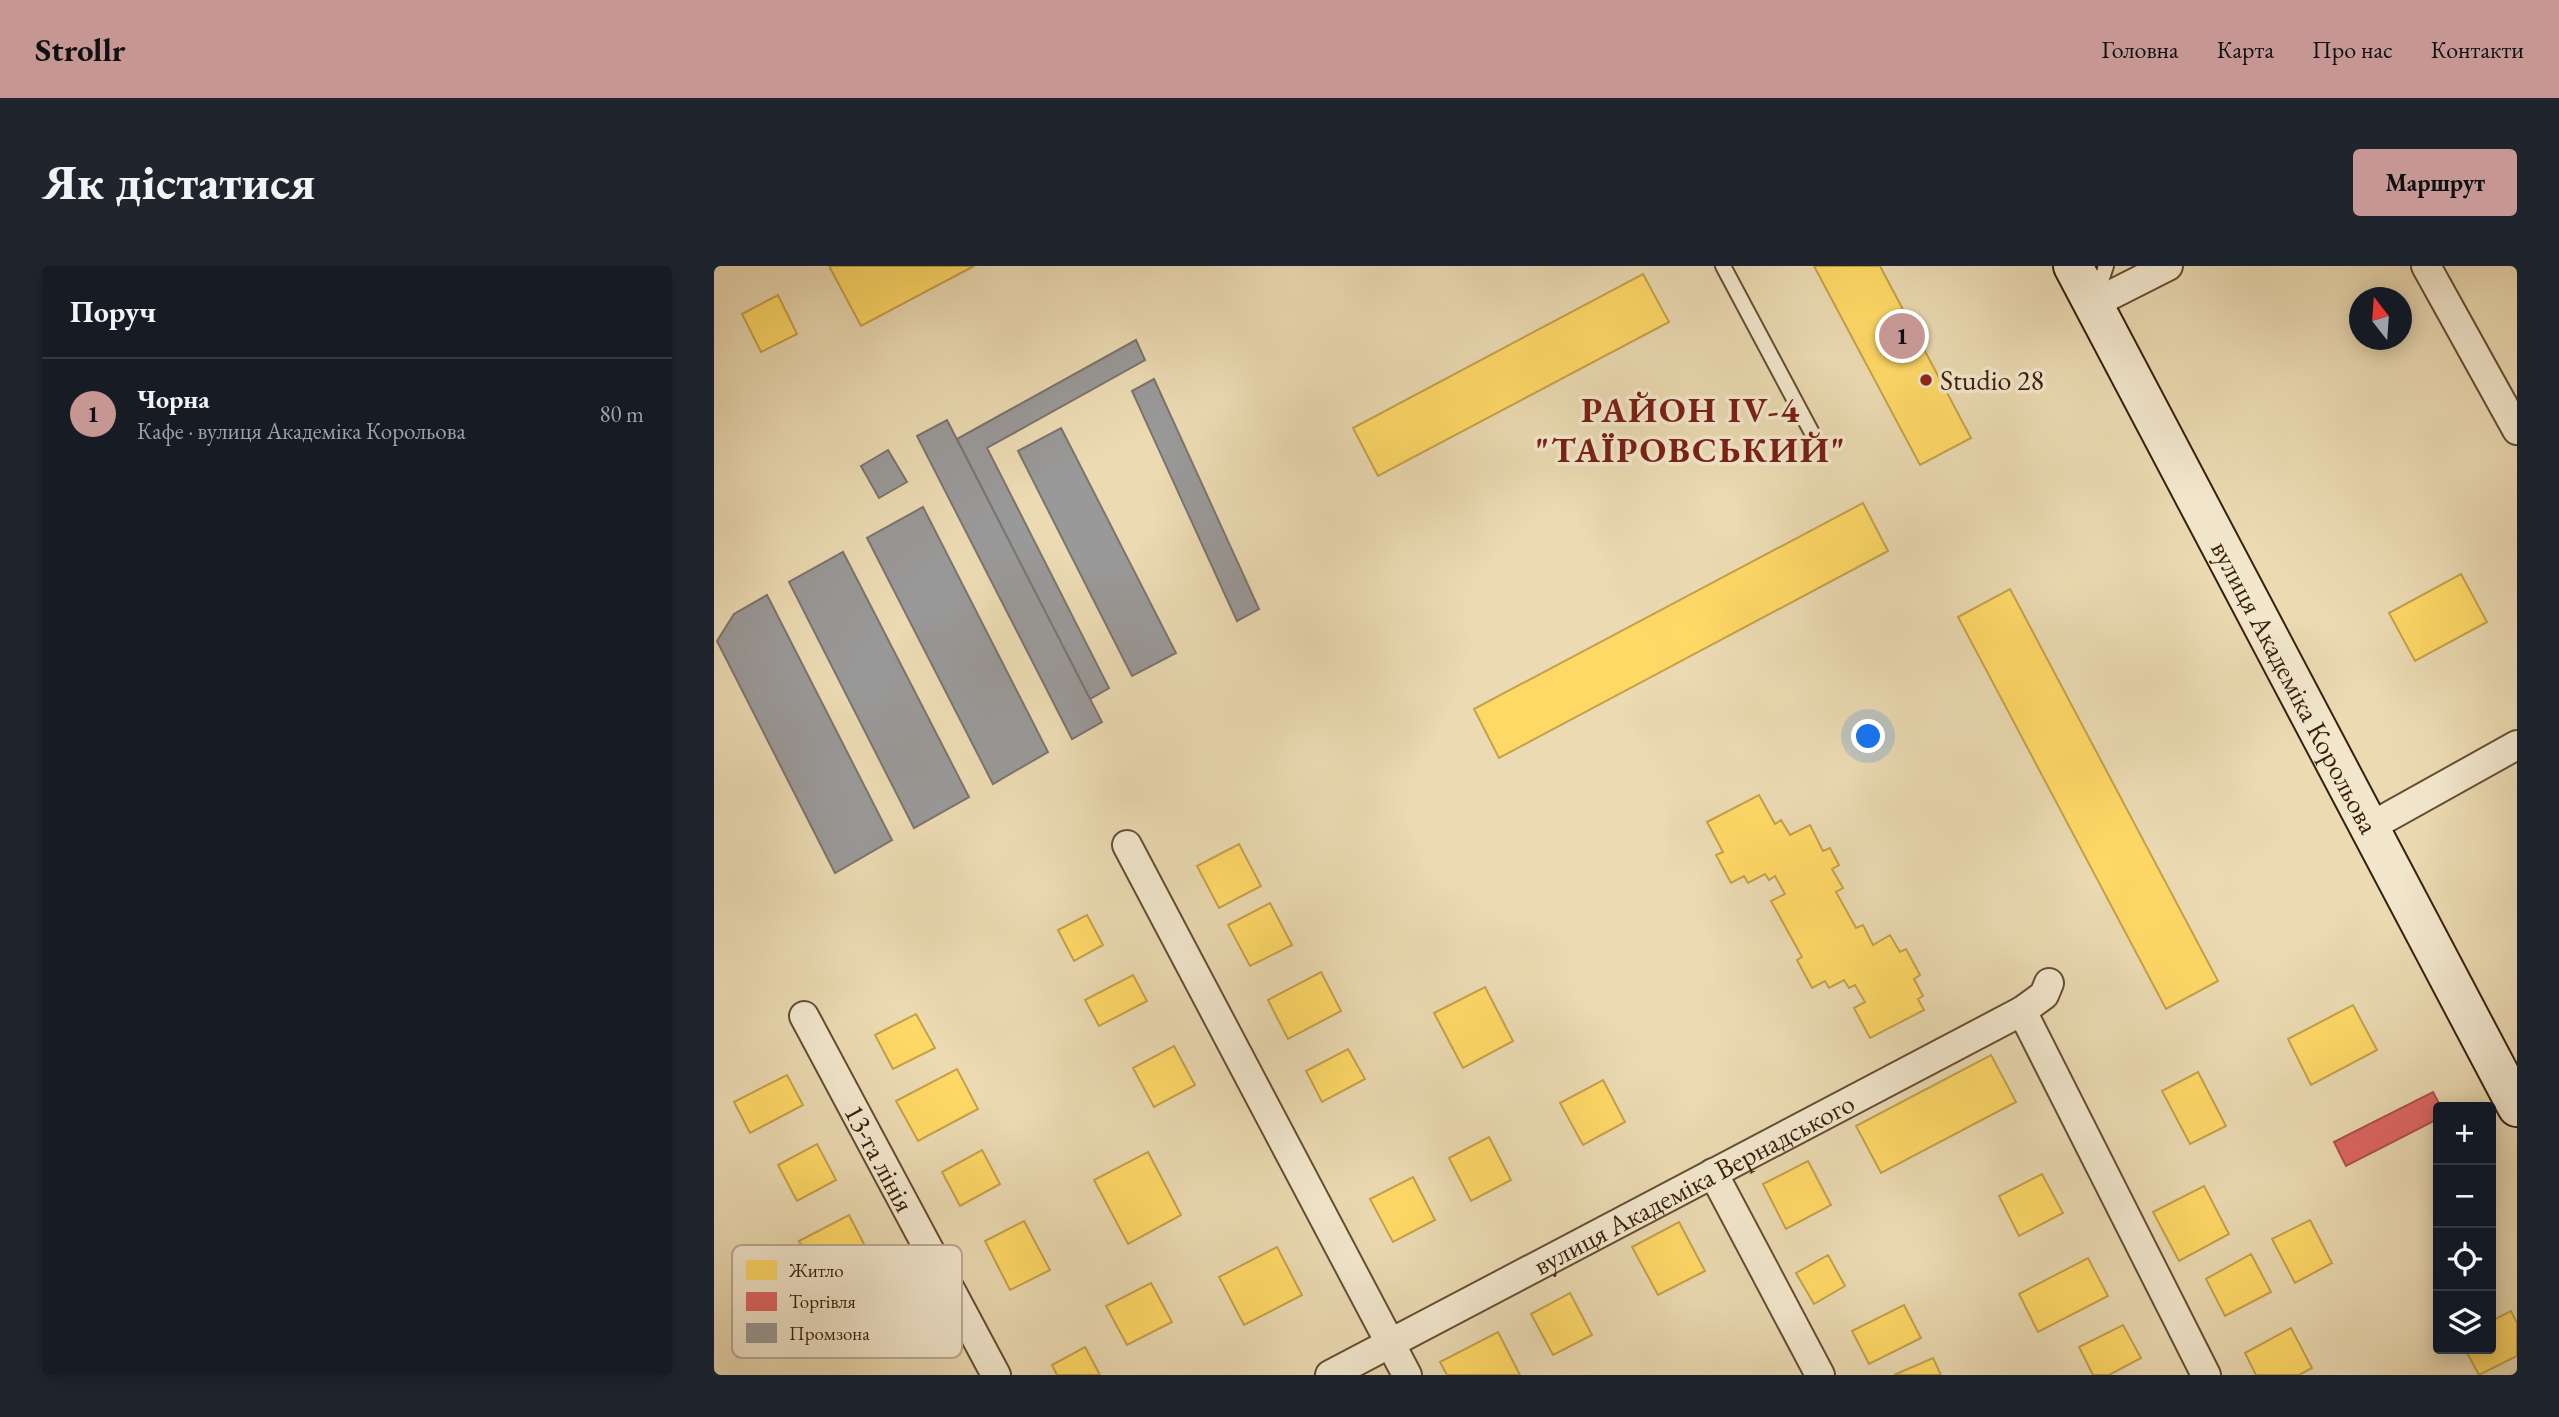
<!DOCTYPE html>
<html lang="uk">
<head>
<meta charset="utf-8">
<style>
	:root { --surface:#171b24; --page:#20242c; --text:#f1f3f6; --muted:#9ea1a6; --line:#363941; --accent:#c59692 }
	body { margin:0; font-family:"EB Garamond",serif; background:var(--page); color:var(--text) }
	.controls { position:absolute; right:21px; bottom:21px; display:grid; overflow:hidden; border-radius:7px; box-shadow:0 4px 18px #0003 }
	.controls button { width:63px; height:63px; display:grid; place-items:center; padding:0; border:0; border-bottom:2px solid var(--line); background:var(--surface); color:var(--text); font:35px sans-serif }
	.compass { position:absolute; left:1635px; top:21px; width:63px; height:63px; border-radius:50%; background:var(--surface); box-shadow:0 4px 18px #0003; rotate:343deg }
	.you { position:absolute; left:1155px; top:471px; width:24px; height:24px; margin:-18px; border:5px solid #fff; border-radius:50%; background:#1a73e8; box-shadow:0 0 0 10px #1a73e833 }
	.badge { display:grid; place-items:center; width:46px; height:46px; border-radius:50%; background:var(--accent); color:#111; font-size:23px; font-weight:700 }
	.pin { position:absolute; translate:-50% -50%; border:4px solid #fff; box-shadow:0 2px 7px #0006 }
	.list { margin:0; padding:0; list-style:none }
	h2 { display:flex; justify-content:space-between; align-items:center; height:91px; margin:0; padding:0 28px; font-size:30px }
	h2 small { font-size:23px; font-weight:400; color:var(--muted) }
	.list li { display:grid; grid-template-columns:46px 1fr auto; gap:21px; align-items:center; box-sizing:border-box; height:112px; padding:0 28px; border-top:2px solid var(--line) }
	.list b { display:block; font-size:26px; white-space:nowrap }
	.list p { margin:0; font-size:23px; white-space:nowrap; color:var(--muted) }
	.list em { font-size:23px; font-style:normal; color:var(--muted) }
	.icon { flex:none; width:38px; height:38px; fill:none; stroke:currentColor; stroke-width:2; stroke-linecap:round; stroke-linejoin:round }
	.map { position:relative; flex:none; width:1803px; height:1109px; overflow:hidden; border-radius:7px }
	header { display:flex; align-items:center; gap:42px; box-sizing:border-box; height:98px; padding:0 35px; background:var(--accent); color:#111 }
	header strong { font-size:33px }
	nav { display:flex; gap:38px; margin-inline-start:auto; font-size:24px }
	.intro { display:flex; align-items:center; justify-content:space-between; box-sizing:border-box; height:168px; padding:0 42px }
	h1 { margin:0; font-size:49px }
	.button { padding:18px 32px; border-radius:7px; background:var(--accent); color:#111; font-size:24px; font-weight:700 }
	main { display:flex; gap:42px; padding:0 42px }
	aside { flex:1; background:var(--surface); border-radius:7px; box-shadow:0 4px 18px #0003 }
	.map>svg:first-child { display:block }
</style>
</head>
<body>
<header>
<strong>Strollr</strong>
<nav><a>Головна</a><a>Карта</a><a>Про нас</a><a>Контакти</a></nav>
</header>
<div class="intro"><h1>Як дістатися</h1><a class="button">Маршрут</a></div>
<main>
<aside>
<h2>Поруч<small></small></h2>
<ul class="list">
<li><span class="badge">1</span><div><b>Чорна</b><p>Кафе · вулиця Академіка Корольова</p></div><em>80 m</em></li>
</ul>
</aside>
<div class="map">
<svg width="1803" height="1109" viewBox="0 0 1803 1109">
	<rect width="100%" height="100%" fill="#ebdab2"/>
	<filter id="stains"><feTurbulence type="fractalNoise" baseFrequency=".00286" numOctaves="4"/><feColorMatrix values="0 0 0 0 .2 0 0 0 0 .09 0 0 0 0 .02 0 0 0 .5 -.17"/></filter>
	<radialGradient id="worn" r=".72"><stop offset=".6" stop-color="#630" stop-opacity="0"/><stop offset="1" stop-color="#630" stop-opacity=".3"/></radialGradient>
	<path fill="#ffd966" stroke="#c4a14a" stroke-width="2" d="M115,0H260L147,60Z
		M1100,0H1166L1257,172L1206,199Z
		M929,8L955,56L664,210L639,162Z
		M64,29L83,68L47,86L28,48Z
		M1149,237L1174,285L785,492L760,443Z
		M1747,308L1773,356L1701,395L1675,347Z
		M1296,323L1504,715L1452,743L1244,351Z
		M1045,529L1061,558L1067,554L1076,569L1096,559L1109,585L1116,582L1125,599L1118,603L1129,622L1122,626L1142,662L1149,659L1159,679L1176,669L1186,686L1192,683L1206,709L1200,713L1209,730L1204,733L1210,744L1156,772L1140,742L1151,736L1141,719L1135,722L1130,714L1115,722L1111,715L1098,722L1083,694L1088,691L1057,635L1071,628L1061,610L1055,614L1051,608L1034,617L1030,610L1017,617L1002,589L1009,586L993,556Z
		M525,578L547,620L505,642L483,600Z
		M556,637L578,679L536,700L514,659Z
		M373,649L389,679L360,695L344,664Z
		M607,706L627,745L574,773L554,734Z
		M419,709L433,735L385,760L371,734Z
		M771,721L799,775L749,802L720,747Z
		M1639,739L1663,784L1597,819L1574,773Z
		M202,748L221,782L179,803L161,769Z
		M460,780L481,819L440,841L419,802Z
		M634,783L651,813L608,836L592,805Z
		M1277,789L1302,836L1167,907L1142,860Z
		M243,803L264,843L204,875L182,835Z
		M1484,806L1512,860L1476,878L1448,825Z
		M73,809L89,839L36,867L20,836Z
		M889,814L911,856L869,879L846,837Z
		M775,871L797,914L757,935L735,892Z
		M103,878L122,914L83,935L64,899Z
		M268,884L286,918L246,940L228,906Z
		M434,886L467,949L414,978L380,914Z
		M1094,895L1117,939L1072,963L1049,918Z
		M1328,908L1349,947L1305,970L1285,930Z
		M699,911L721,954L679,976L656,933Z
		M1490,920L1515,968L1465,995L1439,946Z
		M135,949L168,1013L119,1039L85,975Z
		M1596,954L1618,997L1581,1017L1558,973Z
		M310,955L336,1004L296,1024L271,975Z
		M965,956L991,1005L944,1029L918,981Z
		M563,981L588,1029L530,1059L505,1011Z
		M1537,988L1557,1026L1511,1050L1492,1013Z
		M1114,989L1131,1020L1100,1038L1082,1007Z
		M1374,992L1394,1030L1324,1066L1305,1028Z
		M437,1017L458,1056L413,1079L392,1040Z
		M856,1027L878,1069L839,1089L817,1048Z
		M1190,1039L1207,1072L1155,1098L1138,1065Z
		M1797,1045L1803,1057V1090L1765,1109L1751,1083H1777V1055Z
		M1409,1059L1427,1092L1395,1109H1379L1365,1081Z
		M1577,1062L1598,1102L1585,1109H1542L1531,1087Z
		M784,1066L806,1109H733L726,1096Z
		M371,1081L386,1109H343L338,1099Z
		M1219,1092L1227,1109H1180Z"/>
	<path fill="#e06666" stroke="#ae514a" stroke-width="2" d="M1719,826L1727,841H1724V853L1632,900L1620,876Z"/>
	<path fill="#999" stroke="#7c746e" stroke-width="2" d="M422,74L431,94L273,182L395,422L376,433L243,173Z
		M440,113L545,343L523,355L418,125Z
		M233,154L388,456L358,473L203,170Z
		M347,162L462,387L418,410L304,185Z
		M174,184L193,216L165,232L147,200Z
		M209,241L334,486L279,518L153,272Z
		M129,286L255,531L200,562L75,316Z
		M53,329L178,574L121,607L3,375L20,348Z"/>
	<g fill="none" stroke-linecap="round" stroke-linejoin="round">
		<g stroke="#664e32" stroke-width="18">
			<path id="lane" d="M1009,0L1097,165
				M1382,30L1392,0"/>
		</g>
		<g stroke="#664e32" stroke-width="32">
			<g id="street">
				<path d="M1712,0L1803,164"/>
				<path d="M1379,38L1454,0"/>
				<path d="M1654,562L1803,479"/>
				<path d="M413,579L693,1109"/>
				<path d="M1308,745L1492,1109"/>
				<path id="s1" d="M90,750L282,1109"/>
				<path d="M999,907L1106,1109"/>
				<path id="s2" d="M616,1109L1308,745L1330,729L1335,717"/>
			</g>
		</g>
		<g stroke="#391f08" stroke-width="42">
			<g id="secondary">
				<path id="s3" d="M1359,0L1803,841"/>
			</g>
		</g>
		<use href="#lane" stroke="#f2e7cd" stroke-width="14"/>
		<use href="#street" stroke="#f2e7cd" stroke-width="28"/>
		<use href="#secondary" stroke="#f2e7cd" stroke-width="38"/>
	</g>
	<circle fill="#8f2418" stroke="#f2e7cd" stroke-width="2.5" cx="1212" cy="114" r="7"/>
	<g text-anchor="middle" dominant-baseline="central" stroke-width="7" stroke-linejoin="round" paint-order="stroke">
		<g font-size="28" fill="#391f08" stroke="#f2e7cd" text-anchor="start">
			<text x="1226" y="114">Studio 28</text>
		</g>
		<g font-size="28" fill="#391f08" stroke="#f2e7cd">
			<text stroke="none"><textPath href="#s3" startOffset="476">вулиця Академіка Корольова</textPath></text>
			<text stroke="none"><textPath href="#s1" startOffset="161">13-та лінія</textPath></text>
			<text stroke="none"><textPath href="#s2" startOffset="411">вулиця Академіка Вернадського</textPath></text>
		</g>
		<g font-size="35" font-weight="bold" letter-spacing="2" fill="#7a1f14" stroke="#f2e7cd">
			<text x="977" y="143">РАЙОН IV-4<tspan x="977" dy="40">"ТАЇРОВСЬКИЙ"</tspan></text>
		</g>
	</g>
	<rect x="18" y="979" width="230" height="113" rx="10" fill="#f2e7cd" stroke="#baab92" stroke-width="2"/>
	<rect x="32" y="994" width="31" height="20" fill="#ffd966"/>
	<rect x="32" y="1026" width="31" height="19" fill="#e06666"/>
	<rect x="32" y="1057" width="31" height="20" fill="#999"/>
	<g font-size="19" fill="#391f08">
		<text x="75" y="1011">Житло</text>
		<text x="75" y="1042">Торгівля</text>
		<text x="75" y="1074">Промзона</text>
	</g>
	<rect width="100%" height="100%" filter="url(#stains)"/>
	<rect width="100%" height="100%" fill="url(#worn)"/>
</svg>
<div class="controls">
<button>+</button>
<button>−</button>
<button><svg class="icon" aria-label="locate" viewBox="0 0 24 24"><circle cx="12" cy="12" r="6"/><path d="M12 2v4M12 18v4M2 12h4M18 12h4"/></svg></button>
<button><svg class="icon" aria-label="layers" viewBox="0 0 24 24"><path d="M12 4l9 5-9 5-9-5zM3 14l9 5 9-5"/></svg></button>
</div>
<svg class="compass" viewBox="-18 -18 36 36"><path d="M0-13l5 13h-10z" fill="#e53935"/><path d="M0 13l5-13h-10z" fill="#9ea1a6"/></svg>
<div class="you"></div>
<div class="pin badge" style="left:1188px;top:70px">1</div>
</div>
</main>
</body>
</html>
